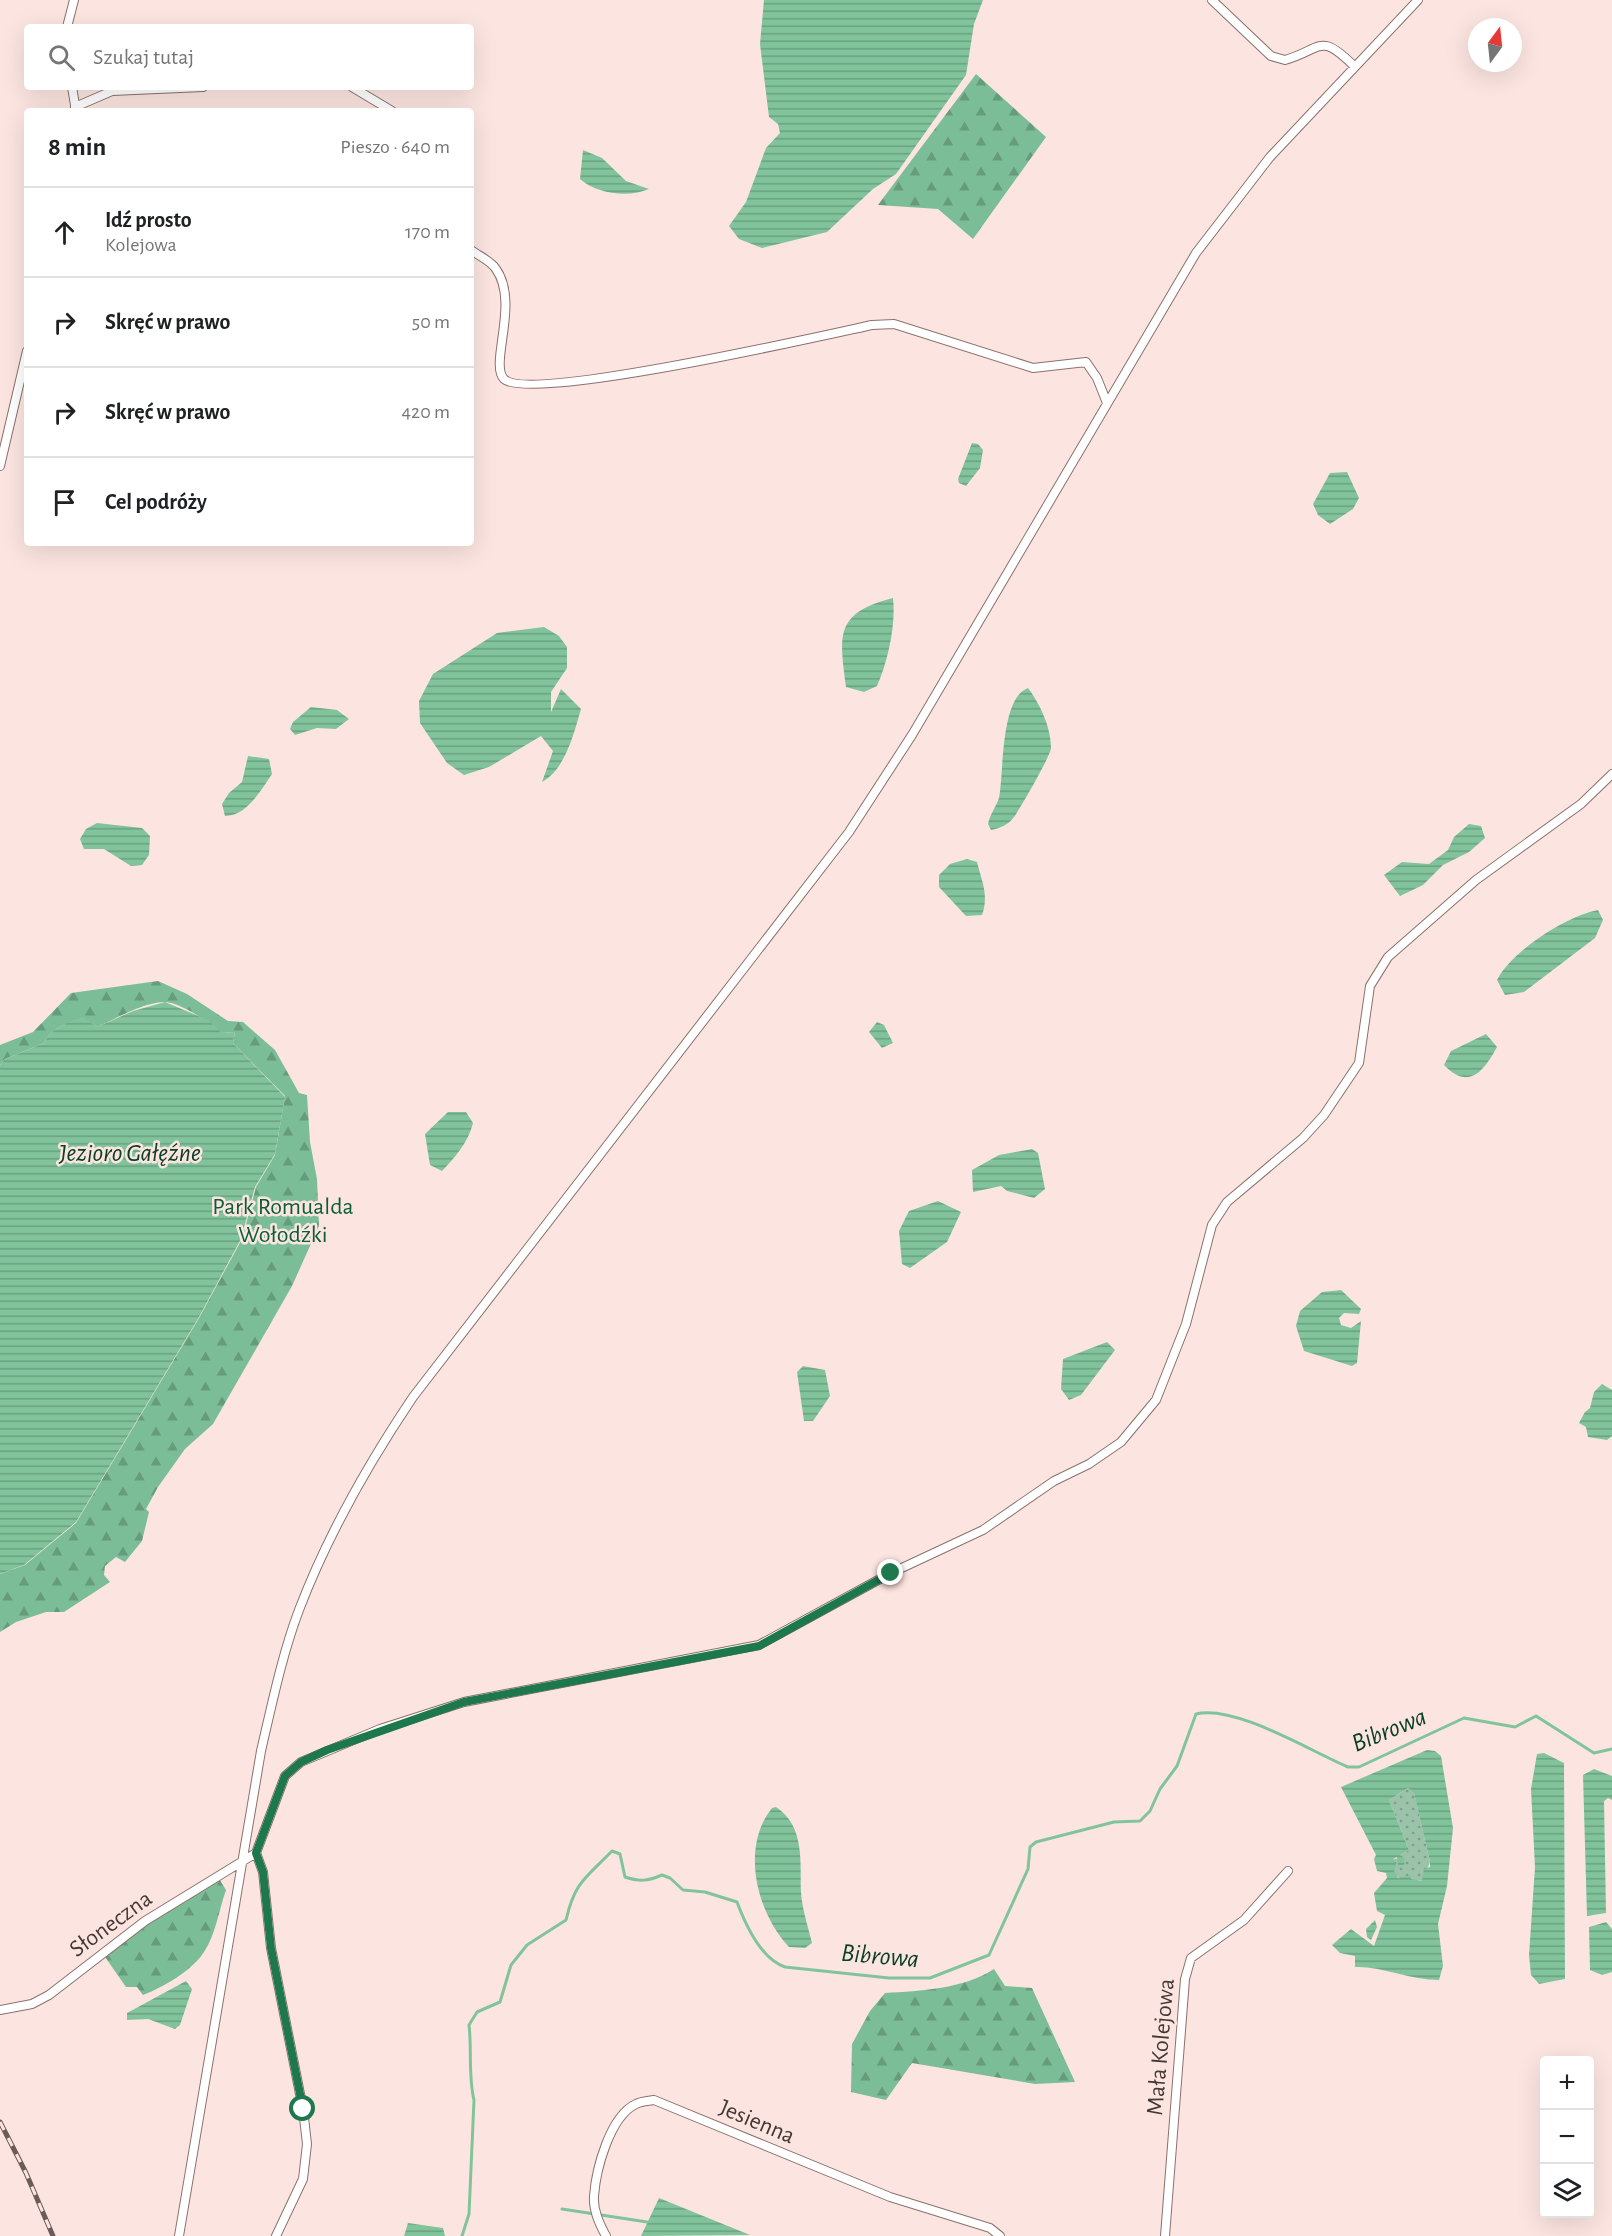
<!DOCTYPE html>
<html lang="pl">
<head>
<meta charset="utf-8">
<style>
	:root { --surface:#fff; --page:#f6f6f6; --text:#202124; --muted:#757577; --line:#e0e0e0 }
	body { margin:0; font-family:"Alegreya Sans",sans-serif; background:var(--page); color:var(--text) }
	.controls { position:absolute; right:18px; bottom:18px; display:grid; overflow:hidden; border-radius:6px; box-shadow:0 6px 24px #0002 }
	.controls button { width:54px; height:54px; display:grid; place-items:center; padding:0; border:0; border-bottom:2px solid var(--line); background:var(--surface); color:var(--text); font:30px sans-serif }
	.compass { position:absolute; left:1468px; top:18px; width:54px; height:54px; border-radius:50%; background:var(--surface); box-shadow:0 6px 24px #0002; rotate:15deg }
	.stop { position:absolute; width:18px; height:18px; margin:-14px; border:4px solid #1d784d; border-radius:50%; background:#fff }
	.stop.end { background:#1d784d; border-color:#fff; box-shadow:0 2px 6px #0008 }
	.list { margin:0; padding:0; list-style:none }
	h2 { display:flex; justify-content:space-between; align-items:center; height:78px; margin:0; padding:0 24px; font-size:26px }
	h2 small { font-size:20px; font-weight:400; color:var(--muted) }
	.list li { display:grid; grid-template-columns:39px 1fr auto; gap:18px; align-items:center; box-sizing:border-box; height:90px; padding:0 24px; border-top:2px solid var(--line) }
	.list b { display:block; font-size:22px; white-space:nowrap }
	.list p { margin:0; font-size:20px; white-space:nowrap; color:var(--muted) }
	.list em { font-size:20px; font-style:normal; color:var(--muted) }
	.icon { flex:none; width:33px; height:33px; fill:none; stroke:currentColor; stroke-width:2; stroke-linecap:round; stroke-linejoin:round }
	.map { position:relative; flex:none; width:1612px; height:2236px; overflow:hidden }
	.search { position:absolute; background:var(--surface); box-shadow:0 6px 24px #0002; left:24px; top:24px; width:450px; height:66px; display:flex; align-items:center; gap:15px; box-sizing:border-box; padding:0 21px; border-radius:6px; color:var(--muted); font-size:22px }
	.panel { position:absolute; background:var(--surface); box-shadow:0 6px 24px #0002; left:24px; top:108px; width:450px; height:438px; border-radius:6px }
	.map>svg:first-child { display:block }
</style>
</head>
<body>
<div class="map">
<svg width="1612" height="2236" viewBox="0 0 1612 2236">
	<defs>
		<pattern id="grass-dots" width="8" height="8" patternUnits="userSpaceOnUse" patternTransform="scale(1.5)"><rect width="8" height="8" fill="#9bc3aa"/><path d="M2 2h.1M6 6h.1" fill="none" stroke="#809f8b" stroke-width="1.8" stroke-linecap="round"/></pattern>
		<pattern id="forest-firs" width="22" height="20" patternUnits="userSpaceOnUse" patternTransform="scale(1.5)"><rect width="22" height="20" fill="#7abd96"/><path d="M5 1l3.5 6h-7zM16 11l3.5 6h-7z" fill="#669b7b"/></pattern>
		<pattern id="water-rules" width="6" height="5" patternUnits="userSpaceOnUse" patternTransform="scale(1.5)"><rect width="6" height="5" fill="#81c49c"/><path d="M0 2.5h6" fill="none" stroke="#6ba080"/></pattern>
	</defs>
	<rect width="100%" height="100%" fill="#fce5e0"/>
	<path fill="url(#grass-dots)" d="M1408,1788L1414,1792L1430,1862L1423,1881L1399,1878L1394,1874L1393,1859L1401,1858L1400,1855L1409,1850L1389,1800Z"/>
	<path fill="url(#forest-firs)" d="M976,74L1046,137L973,239L938,209L878,205Z
		M158,981L187,994L228,1021L243,1022L275,1050L299,1093L307,1095L310,1142L317,1179L319,1226L292,1286L213,1424L185,1449L158,1487L146,1509L149,1512L142,1541L125,1562L116,1557L105,1566L104,1575L110,1582L64,1612H46L16,1622L0,1632V1635V1574L25,1565L76,1523L199,1318L242,1239L256,1187L275,1155L285,1096L233,1043L235,1032L222,1033C211,1023 180,1002 164,1002C142,1003 117,1018 97,1027L83,1018C67,1023 52,1027 44,1043L5,1059L0,1065V1045L33,1032L71,993Z
		M218,1877L226,1890C219,1909 216,1934 204,1952C193,1970 162,1988 143,1995L137,1987H126L103,1954Z
		M994,1969L1005,1986L1032,1988L1075,2082L1035,2084L912,2063L886,2100L851,2092L852,2044L870,2011L885,1993C921,1991 963,1989 994,1969Z"/>
	<path fill="url(#water-rules)" fill-rule="evenodd" d="M764,0H983L974,24L966,75L896,174L873,189L827,232L762,248L739,239L729,226L746,202L766,148L780,133L778,124L769,117L760,44Z
		M583,150L602,158L626,181L649,189C629,198 597,194 580,179Z
		M972,443L978,444L983,450L980,468L966,486L959,483L958,479Z
		M1347,472L1359,498L1353,509L1330,524L1318,515L1313,504L1330,473Z
		M893,598C896,625 888,661 877,686L864,692L846,687C839,634 835,613 893,598Z
		M544,627L559,636L567,647V668L551,692V712L561,689L581,709C574,733 565,770 542,782L553,751L541,736L489,767L464,775L447,763L420,723L419,701L433,674L497,633Z
		M1028,688C1040,704 1051,727 1051,748C1051,755 1020,809 1014,817C1008,825 1001,828 991,830L988,824C990,814 996,807 999,798C1004,773 1000,698 1028,688Z
		M311,707L337,710L349,719L336,729L317,728L295,735L290,729L293,722Z
		M248,756L269,759L272,774C261,790 247,816 225,816L222,804L229,793L242,782Z
		M97,823L142,828L150,836L149,855L142,865L131,866L104,849H84L80,839L86,829Z
		M1469,824L1481,826L1485,838L1469,852L1443,865L1423,885L1400,896L1384,875L1402,862L1429,864L1448,850L1454,837Z
		M967,859L977,862C982,882 989,895 982,915L966,916L939,887V875L950,864Z
		M1598,910L1603,920L1595,938L1524,992L1505,995L1497,980C1512,951 1566,916 1598,910Z
		M165,1002L208,1020L222,1033L235,1032L233,1043L285,1097L275,1154L255,1187L241,1239L199,1317L76,1522L24,1565L0,1574V1065L5,1059L44,1043C52,1027 67,1023 83,1017L97,1027L133,1011Z
		M877,1022L884,1025L893,1043L882,1048L869,1032Z
		M1486,1034L1497,1047C1484,1071 1469,1091 1444,1065L1451,1051Z
		M448,1112H466L473,1123C468,1143 455,1157 442,1171L430,1165L425,1134Z
		M1032,1149L1038,1153L1045,1189L1034,1198L1007,1191L1001,1186L973,1192L972,1170L999,1155Z
		M938,1201L961,1212L947,1242L910,1268L902,1264L899,1231L909,1211Z
		M1341,1290L1361,1309L1359,1314L1344,1313L1339,1318L1341,1325L1351,1328L1361,1321L1357,1363L1352,1366L1304,1351L1296,1326L1300,1311L1322,1292Z
		M1107,1342L1115,1350L1081,1395L1069,1400L1061,1389L1063,1359Z
		M803,1366L825,1370L830,1396L813,1421H804L797,1372Z
		M1602,1384L1612,1390V1436L1607,1440L1588,1437L1586,1427L1579,1423L1585,1412L1590,1408L1594,1392Z
		M1427,1750L1435,1751L1441,1756L1453,1828L1447,1886L1438,1924L1443,1966L1439,1980C1410,1980 1382,1966 1355,1967V1956L1340,1953L1332,1945L1351,1929L1374,1946L1385,1915L1377,1911L1374,1893L1387,1878L1386,1873L1377,1871L1374,1859L1376,1855L1341,1787ZM1408,1788L1414,1793L1430,1862V1867L1424,1869L1422,1881L1411,1879L1410,1875L1398,1878L1394,1871L1396,1865L1393,1859L1397,1857L1398,1865H1404L1405,1859L1400,1855L1409,1850L1389,1800Z
		M1544,1753L1564,1763L1565,1979L1539,1984L1531,1975L1529,1955L1535,1867L1531,1789L1537,1754Z
		M1594,1769L1612,1776V1800L1608,1798L1604,1801L1606,1913L1587,1916L1583,1775Z
		M776,1807C805,1826 800,1862 801,1892C802,1909 808,1926 812,1943L805,1948L789,1947C757,1913 740,1848 772,1808Z
		M1375,1920L1377,1927L1371,1940L1367,1937L1366,1929Z
		M1606,1922L1612,1929V1972L1602,1975L1590,1970L1589,1927Z
		M186,1981L192,1989L180,2025L175,2029L148,2019L127,2020V2013Z
		M659,2198L750,2235L641,2236Z
		M408,2223L443,2228L445,2236H404Z"/>
	<g fill="none" stroke-linecap="round" stroke-linejoin="round">
		<path stroke="#81c49c" stroke-width="3" d="M562,2209L647,2222
			M462,2236L469,2214L474,2100C468,2075 472,2050 469,2025L477,2012L500,2002L511,1965L527,1945L566,1920C575,1881 586,1878 612,1851L620,1854L625,1877C640,1882 648,1881 662,1875L670,1878L683,1890L705,1892L737,1902C746,1926 761,1959 785,1967L889,1978H930L989,1955L1028,1869L1030,1847L1036,1842L1114,1822L1140,1821L1150,1811L1160,1789L1177,1766L1196,1714C1234,1704 1310,1751 1348,1767H1359L1464,1718L1515,1727L1536,1716L1594,1753L1612,1749"/>
		<g stroke="#8b716c" stroke-width="10">
			<path id="minor" d="M1212,0L1271,56L1285,60C1323,49 1319,31 1355,67
				M67,27L74,0
				M72,87L76,111
				M352,87L392,111
				M75,107L112,91L203,87
				M471,250C479,256 491,261 496,269C520,303 489,364 504,379C528,403 825,335 872,325L894,324L1033,368L1086,362L1097,378L1107,403
				M0,466L27,351
				M256,1853L285,1776L301,1762L380,1729L464,1702L759,1645L891,1573L983,1530L1054,1481L1089,1464L1121,1442L1156,1400L1186,1324L1212,1225L1227,1202L1303,1138L1324,1115L1359,1063L1370,986L1388,957L1476,880L1581,804L1612,774
				M256,1853L263,1872L271,1948L303,2109L307,2144L303,2179L276,2236
				M0,2010L32,2004L49,1995L145,1921L256,1853
				M179,2236L261,1751C272,1704 282,1655 299,1610C328,1534 368,1464 413,1397L849,832L912,735L1196,253L1270,157L1418,0
				M606,2236C599,2223 593,2210 594,2196C596,2169 610,2116 636,2104C641,2101 649,2101 654,2100L890,2197L990,2228L1000,2236
				M1165,2236L1185,1979L1191,1958L1244,1920L1288,1871"/>
		</g>
		<use href="#minor" stroke="#fff" stroke-width="8"/>
		<g stroke="#6b5c5a" stroke-width="5">
			<path id="rail" d="M0,2122L26,2173L53,2236"/>
		</g>
		<use href="#rail" stroke="#fce5e0" stroke-width="3" stroke-dasharray="9" stroke-linecap="butt"/>
	</g>
	<g fill="none" stroke-linecap="round" stroke-linejoin="round">
		<path stroke="#1d784d" stroke-width="8" d="M303,2109L271,1948L263,1872L256,1853L285,1776L301,1762L327,1750L464,1702L759,1646L891,1573"/>
	</g>
	<g text-anchor="middle" dominant-baseline="central" stroke-width="5" stroke-linejoin="round" paint-order="stroke">
		<g font-size="24" fill="#0a5d39" stroke="#fce5e0">
			<text x="283" y="1207">Park Romualda<tspan x="283" dy="28">Wołodźki</tspan></text>
		</g>
		<g font-size="24" fill="#443836" stroke="#fce5e0">
			<text transform="translate(111 1924) rotate(-36)">Słoneczna</text>
			<text transform="translate(1161 2047) rotate(-85)">Mała Kolejowa</text>
			<text transform="translate(757 2122) rotate(23)">Jesienna</text>
		</g>
		<g font-size="26" font-style="italic" fill="#0a4027" stroke="#fce5e0">
			<text x="130" y="1153">Jezioro Gałęźne</text>
			<text transform="translate(1389 1730) rotate(-22)">Bibrowa</text>
			<text transform="translate(880 1956) rotate(5)">Bibrowa</text>
		</g>
	</g>
</svg>
<div class="controls">
<button>+</button>
<button>−</button>
<button><svg class="icon" aria-label="layers" viewBox="0 0 24 24"><path d="M12 4l9 5-9 5-9-5zM3 14l9 5 9-5"/></svg></button>
</div>
<svg class="compass" viewBox="-18 -18 36 36"><path d="M0-13l5 13h-10z" fill="#e53935"/><path d="M0 13l5-13h-10z" fill="#757577"/></svg>
<div class="stop" style="left:303px;top:2109px"></div>
<div class="stop end" style="left:891px;top:1573px"></div>
<div class="search"><svg class="icon" aria-label="search" viewBox="0 0 24 24"><circle cx="10" cy="10" r="6"/><path d="M15 15l6 6"/></svg>Szukaj tutaj</div>
<section class="panel">
<h2>8 min<small>Pieszo · 640 m</small></h2>
<ul class="list">
<li><svg class="icon" aria-label="ahead" viewBox="0 0 24 24"><path d="M12 20V5M6 11l6-6 6 6"/></svg><div><b>Idź prosto</b><p>Kolejowa</p></div><em>170 m</em></li>
<li><svg class="icon" aria-label="right" viewBox="0 0 24 24"><path d="M7 20v-9h11M14 6l5 5-5 5"/></svg><div><b>Skręć w prawo</b></div><em>50 m</em></li>
<li><svg class="icon" aria-label="right" viewBox="0 0 24 24"><path d="M7 20v-9h11M14 6l5 5-5 5"/></svg><div><b>Skręć w prawo</b></div><em>420 m</em></li>
<li><svg class="icon" aria-label="arrive" viewBox="0 0 24 24"><path d="M6 21V4h12l-3 4 3 4H6"/></svg><div><b>Cel podróży</b></div></li>
</ul>
</section>
</div>
</body>
</html>
